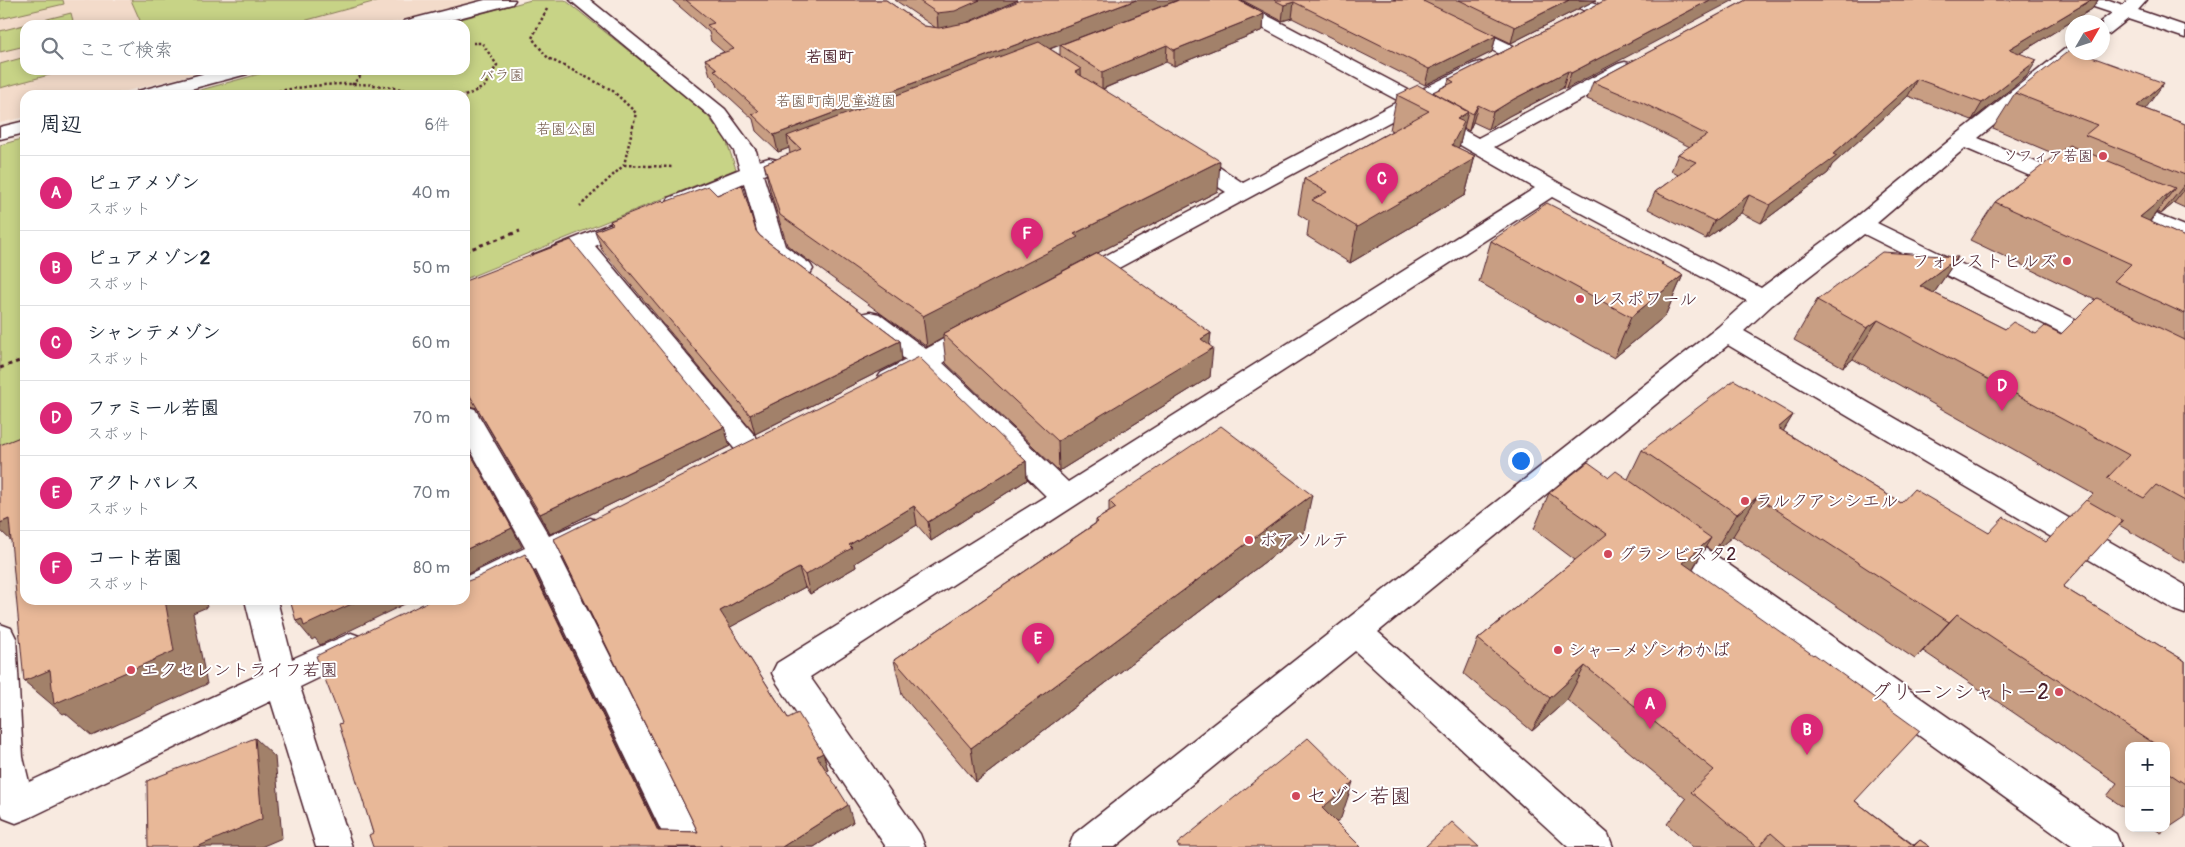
<!DOCTYPE html>
<html lang="ja">
<head>
<meta charset="utf-8">
<style>
	:root { --surface:#fff; --page:#f6f6f7; --text:#1f2937; --muted:#747a83; --line:#e0e1e3; --accent:#db2777 }
	body { margin:0; font-family:Pangolin,"Klee One",sans-serif; background:var(--page); color:var(--text) }
	.controls { position:absolute; right:15px; bottom:15px; display:grid; overflow:hidden; border-radius:10px; box-shadow:0 2px 12px #0003 }
	.controls button { width:45px; height:45px; display:grid; place-items:center; padding:0; border:0; border-bottom:1px solid var(--line); background:var(--surface); color:var(--text); font:25px sans-serif }
	.compass { position:absolute; left:2065px; top:15px; width:45px; height:45px; border-radius:50%; background:var(--surface); box-shadow:0 2px 12px #0003; rotate:51deg }
	.you { position:absolute; left:1520px; top:460px; width:18px; height:18px; margin:-12px; border:4px solid #fff; border-radius:50%; background:#1a73e8; box-shadow:0 0 0 8px #1a73e833 }
	.badge { display:grid; place-items:center; width:32px; height:32px; border-radius:50%; background:var(--accent); color:#fff; font-size:16px; font-weight:700 }
	.pin { position:absolute; translate:-50% -41px; filter:drop-shadow(0 1px 2px #0008) }
	.pin::after { content:''; position:absolute; top:26px; width:18px; height:15px; background:inherit; clip-path:polygon(0 0,100% 0,50% 100%) }
	.list { margin:0; padding:0; list-style:none }
	h2 { display:flex; justify-content:space-between; align-items:center; height:65px; margin:0; padding:0 20px; font-size:21px }
	h2 small { font-size:16px; font-weight:400; color:var(--muted) }
	.list li { display:grid; grid-template-columns:32px 1fr auto; gap:15px; align-items:center; box-sizing:border-box; height:75px; padding:0 20px; border-top:1px solid var(--line) }
	.list b { display:block; font-size:19px; white-space:nowrap }
	.list p { margin:0; font-size:16px; white-space:nowrap; color:var(--muted) }
	.list em { font-size:16px; font-style:normal; color:var(--muted) }
	.icon { flex:none; width:28px; height:28px; fill:none; stroke:currentColor; stroke-width:2; stroke-linecap:round; stroke-linejoin:round }
	.map { position:relative; flex:none; width:2185px; height:847px; overflow:hidden }
	.search { position:absolute; background:var(--surface); box-shadow:0 2px 12px #0003; left:20px; top:20px; width:450px; height:55px; display:flex; align-items:center; gap:12px; box-sizing:border-box; padding:0 18px; border-radius:15px; color:var(--muted); font-size:19px }
	.panel { position:absolute; background:var(--surface); box-shadow:0 2px 12px #0003; left:20px; top:90px; width:450px; height:515px; border-radius:15px }
	.map>svg:first-child { display:block }
</style>
</head>
<body>
<div class="map">
<svg width="2185" height="847" viewBox="0 0 2185 847">
	<rect width="100%" height="100%" fill="#f8eae0"/>
	<filter id="ink" filterUnits="userSpaceOnUse"><feTurbulence type="fractalNoise" baseFrequency=".02" numOctaves="2"/><feDisplacementMap in="SourceGraphic" scale="10" xChannelSelector="R" yChannelSelector="G"/><feConvolveMatrix kernelMatrix="1 2 1 2 8 2 1 2 1" color-interpolation-filters="sRGB"/></filter>
	<g filter="url(#ink)">
		<path fill="#f3dbca" d="M0,0H482L384,25H25V70H209L111,95H25V117L0,123Z"/>
		<path fill="#c7d386" stroke="#887958" d="M0,0H63L64,4L0,19Z
			M131,0H380L289,25H142Z
			M531,0H565L669,83L707,115L726,140L736,169L465,279V95H182L274,70H465V25H439Z
			M71,13L74,25H25V46L0,52V31Z
			M25,57V70H68L0,88V64Z
			M25,138V457L0,467V145Z"/>
		<g fill="none" stroke-linecap="round" stroke-linejoin="round">
			<g stroke="#4a1f2b" stroke-width="3">
				<path id="minor" d="M485,0H515L512,4L432,25H402L404,21Z
					M570,0H590L725,109L756,151L759,161L769,158L777,160L780,165L777,170L763,175L785,246L810,264L813,269L810,274C793,279 772,263 762,249L744,183L685,208L677,210L669,208L666,203L669,198L740,169L734,151L711,117Z
					M1215,0H1238L1414,93L1473,64L1480,62L1487,64L1490,68L1487,72L1421,105L1087,285L1078,288L1069,285L1066,280L1069,275L1226,192L1179,161L1176,156L1179,151L1187,150L1195,151L1243,183L1399,101L1218,4Z
					M1394,0H1417L1518,48L1521,52L1518,56L1511,58L1504,56L1397,4Z
					M1567,0C1580,0 1597,0 1605,9L1602,13L1596,14L1590,13L1570,4Z
					M2082,0H2109L2123,5L2128,0H2147L2138,10L2185,26V38L2128,19L2109,34L2102,35V22H2100L2112,13L2085,4Z
					M2072,46V52H2082L2080,56L1978,138L2079,180L2082,185L2079,190L2071,192L2063,190L1965,148L1877,223L2112,337L2116,343L2112,349L2103,352L2094,349L1864,234L1772,305L1744,331L2185,585V614L2174,610L1728,345L1378,632L1608,834L1613,847H1568L1355,651L1115,847H1069L1074,834L1718,327L1747,301L1552,197L810,677L920,834L925,847H886L777,683L772,673L777,663L1046,496L922,373C908,381 896,390 881,385L877,379L881,373L906,360L861,326L857,320L861,314L870,312L879,314L926,349C944,340 967,321 987,327L991,333L987,339L943,363L1068,482L1535,188L1422,123L1419,119L1422,115L1429,113L1436,115L1478,138L1618,64L1625,62L1632,64L1635,68L1632,72L1494,147L1559,183L1761,288L1854,219L1956,135L2066,48Z
					M217,70H250L247,74L168,95H135L138,91Z
					M25,121V133L0,139V127Z
					M2118,199L2185,226V242L2110,211L2107,206L2110,201Z
					M630,216L638,218L642,223L638,228L595,246L761,443L765,450L761,457L751,460L741,457L577,254L549,265L541,267L533,265L529,260L533,255Z
					M465,406L475,409L549,536L590,518L601,522L605,530L601,538L561,558L706,847H669L536,570L476,600L465,604L454,600H465V577L525,548L465,440Z
					M1668,526L1679,530L2116,834L2121,847H2073L1657,546L1653,538L1657,530Z
					M245,600H277L292,659L351,633L362,637L367,647L362,657L300,687L352,847H316L271,701L29,818L16,823L3,818L0,811V624L11,628L16,638L23,757L29,782L263,673Z"/>
			</g>
			<path stroke="#4a1f2b" stroke-width="2.5" stroke-dasharray="2.5 2.5" stroke-linecap="butt" d="M547,9L532,38L548,58L612,90L636,113L624,165L580,206
				M352,85L366,70
				M264,94C316,83 372,78 423,95
				M465,96L484,87L497,65L482,43H473
				M465,128L468,132L465,137
				M624,165L673,167"/>
			<path stroke="#4a1f2b" stroke-width="3" stroke-dasharray="4 4" stroke-linecap="butt" d="M465,251L520,231
				M0,368L25,359"/>
			<use href="#minor" fill="#fff" fill-rule="evenodd"/>
		</g>
		<path fill="#c89e83" stroke="#4a1f2b" d="M672,0H886L924,26L936,28L895,0H1018L965,23L1178,0L1050,49L1060,55V45L1264,14L1263,30L1174,66L1166,62L1103,89L1218,191L1078,263L1211,333L1209,345L1210,377L1059,471L946,363L943,338L927,347L787,245L771,194L764,164L790,154L789,148L778,152L756,131L753,119L718,87L716,81L710,75L705,59L724,52L711,41L709,32Z
			M1242,0H1596L1511,43L1496,36L1492,52L1425,85L1292,18L1282,21Z
			M1606,0L1566,89L1563,88L1509,116L1488,129L1473,122L1469,131L1464,128L1459,147L1458,148L1475,156L1465,195L1350,263L1307,236L1309,221L1298,214L1304,179L1392,131L1390,130L1397,95L1433,93V92L1447,85L1449,79Z
			M1746,0H2098L2092,9L2020,53L2027,76L1972,120L1908,96L1832,165L1828,173L1761,223L1741,213L1706,239L1648,209L1655,192L1678,175L1671,171L1678,154L1690,147L1636,120L1587,99L1593,82Z
			M2015,93L2145,109L2185,124V208L2174,203L2161,214L2157,212L2150,222L2185,237V563L2119,525L2063,587L2185,661V817L2161,833L2153,828H2166V746H2129V811L2107,796L2117,783L1923,651L1915,659L1733,536L1714,552L1706,547L1693,569L1855,801L1914,845L1920,840L1930,847H1693L1667,824L1686,799L1567,700L1532,731L1464,674L1478,639L1575,560L1534,529L1549,493L1609,477L1628,479L1642,450L1793,415L1783,431L1901,503L1989,533L2046,542L2093,494L1853,359L1843,367L1794,340L1817,300L1958,257L1934,293L2005,329L2036,334H2061L2095,300L1970,240L1995,202L2057,155L1993,128Z
			M717,195L756,231L760,236L900,341L902,360L755,434L602,250L595,231L611,225L610,221L665,202Z
			M1491,241L1663,263L1662,265L1683,275L1665,316L1614,358L1479,282Z
			M465,281L724,427L730,446L550,534L477,408L465,405Z
			M1026,461L1027,480L931,541L917,525L855,563L856,567L810,594L805,587L730,627L788,718L823,753L828,770L826,771L853,822L814,847L373,833L342,723L535,573L659,831L698,832L554,539Z
			M1109,501L1304,532L976,782L902,695L894,660L1096,523V520L1109,512Z"/>
		<path fill="#a2816a" stroke="#4a1f2b" d="M980,0H1018L957,27L938,29L937,13Z
			M1136,0H1178L796,145L787,136L789,148L778,152L774,135Z
			M1569,0H1596L1511,43L1515,27Z
			M1710,0H1734L1566,89L1571,73Z
			M2091,0H2098L2092,9L1999,66L2009,49Z
			M1294,2L1292,18L1282,21L1284,5Z
			M1264,14L1263,30L1174,66V50Z
			M1496,36L1492,52L1425,85L1429,69Z
			M1167,45L1166,62L1102,89V72Z
			M2037,60L2027,76L1972,120L1982,103Z
			M1081,69L1082,98L1075,72Z
			M1568,71L1563,88L1509,116L1488,129L1493,112L1514,99Z
			M1917,79L1908,96L1832,165L1828,173L1761,223L1770,205L1833,154Z
			M2164,83L2138,119L2137,106Z
			M1478,105L1473,122L1469,131L1473,114Z
			M1468,112L1459,147L1457,148L1472,158L1475,156L1465,195L1350,263L1357,227L1457,119Z
			M1220,161L1218,191L1078,263L943,334V338L927,347L923,316L1074,234Z
			M2185,184V189L2174,203L2161,214Z
			M2175,188L2145,227L2110,256L2140,217Z
			M1749,195L1741,213L1706,239L1714,221Z
			M1958,257L1932,296L1920,286Z
			M1683,275L1665,316L1614,358L1631,317Z
			M1878,320L1853,359L1843,367L1867,328Z
			M1211,333L1209,350L1213,348L1210,377L1059,471L1058,441L1201,339Z
			M900,341L902,360L755,434L750,415Z
			M1793,415L1770,454L1778,428Z
			M724,427L730,446L550,534L540,514Z
			M1026,461L1027,480L931,541L928,522Z
			M1312,495L1304,532L976,782L971,748Z
			M1757,497L1733,536L1714,552L1737,514Z
			M914,506L917,525L855,563L856,567L810,594L805,575L849,545Z
			M9,519L25,554L0,530V523Z
			M512,528L522,547L465,575V550Z
			M1711,538L1690,573L1683,563Z
			M525,554L535,573L667,847L658,831Z
			M799,568L805,587L727,629L720,611Z
			M165,600H205L207,607L193,613L207,684L92,736L65,713L63,714L24,681Z
			M360,600H413L320,645L315,638L312,640L296,621Z
			M1957,614L1923,651L1915,659L1949,622Z
			M1585,666L1567,700L1532,731L1550,698Z
			M255,738L275,757L282,838L261,847H197Z
			M823,753L828,770L823,773L817,756Z
			M1353,782L1341,818L1311,844L1322,808Z
			M848,805L853,822L814,847H782Z"/>
		<path fill="#e8b898" stroke="#4a1f2b" d="M686,0H886L924,26L939,28L970,22L1021,0H1136L774,135L752,114L759,111L714,70L717,69L705,59L734,49L707,25L714,23Z
			M918,0H980L955,11L937,13Z
			M1179,0H1238L1264,14L1174,50L1167,45L1102,72L1060,45Z
			M1274,0H1421L1496,36L1429,69L1294,2L1284,5Z
			M1459,0H1569L1515,27Z
			M1606,0H1710L1571,73L1568,71L1514,99L1493,112L1478,105L1473,114L1433,92L1454,82L1449,79Z
			M1746,0H2091L2009,49L2037,60L1982,103L1917,79L1833,154L1837,156L1770,205L1749,195L1714,221L1655,192L1696,162L1678,154L1707,135L1643,103L1593,82Z
			M1039,42L1081,69L1075,72L1220,161L1074,234L1078,237L923,316L780,215L764,164L801,149L787,136Z
			M2070,50H2072V52H2078L2164,83L2137,106L2185,124V175L2085,135L2097,125L2015,93Z
			M1418,85L1468,112L1457,119L1464,122L1452,145L1475,156L1472,158L1474,159L1357,227L1312,200L1327,192L1304,179L1429,111L1397,95Z
			M2069,145L2175,188L2140,217L2185,237V314L2114,281L2131,264L1995,202Z
			M742,185L756,231L760,236L900,341L750,415L595,231L613,224L610,221L663,200L665,202L708,186L717,195Z
			M1547,203L1663,263L1661,264L1683,275L1631,317L1491,241Z
			M571,240L724,427L540,514L466,389L465,388V281Z
			M1882,252L1958,257L1920,286L2005,329L2013,322L2036,334L2045,326L2061,334L2097,298L2185,340V501L2156,485L2144,498L2107,478L2129,455L1878,320L1867,328L1817,300Z
			M1098,253L1211,333L1201,339L1213,348L1058,441L943,334Z
			M919,357L1026,461L928,522L914,506L849,545L852,548L805,575L799,568L720,611L788,718L798,713L823,753L817,756L848,805L782,847H723L722,845L719,847H373L369,835L373,833L339,724L342,723L316,656L431,600H465V582L476,578L525,554L658,831L698,832L554,539Z
			M1734,380L1793,415L1778,428L1901,503L1914,489L1989,533L2004,517L2046,542L2086,500L2123,521L2063,587L2185,661V784L2166,771V746H2158L1957,614L1949,622L1757,497L1737,514L1642,450Z
			M1221,426L1312,495L971,748L894,660L1098,522L1096,520L1116,508L1109,501Z
			M25,435V600H165L174,651L54,704L50,670L24,681L9,519L0,523V445Z
			M465,444L512,528L465,550Z
			M1588,462L1609,477L1616,471L1711,538L1683,563L1813,655L1814,654L1920,731L1855,801L1914,846L1920,840L1930,847H1787L1771,833L1759,847H1757L1691,792L1714,770L1585,666L1550,698L1478,639L1607,534L1549,493Z
			M290,600H360L304,626L302,619L296,621Z
			M255,738L262,819L197,847H148L147,781Z
			M1308,738L1353,782L1322,808L1361,847H1179L1177,844Z
			M1452,822L1479,847H1425Z"/>
	</g>
	<g fill="#d1495b" stroke="#fff" stroke-width="2">
		<circle cx="2103" cy="156" r="5"/>
		<circle cx="2067" cy="261" r="5"/>
		<circle cx="1580" cy="299" r="5"/>
		<circle cx="1745" cy="501" r="5"/>
		<circle cx="1249" cy="540" r="5"/>
		<circle cx="1608" cy="554" r="5"/>
		<circle cx="1558" cy="650" r="5"/>
		<circle cx="131" cy="670" r="5"/>
		<circle cx="2059" cy="692" r="5"/>
		<circle cx="1296" cy="796" r="5"/>
	</g>
	<g text-anchor="middle" dominant-baseline="central" stroke-width="4" stroke-linejoin="round" paint-order="stroke">
		<g font-size="15" fill="#705546" stroke="#fff">
			<text x="502" y="75">バラ園</text>
			<text x="836" y="101">若園町南児童遊園</text>
			<text x="566" y="129">若園公園</text>
		</g>
		<g font-size="15" fill="#4a1f2b" stroke="#fff" text-anchor="end">
			<text x="2093" y="156">ソフィア若園</text>
		</g>
		<g font-size="16" font-weight="bold" fill="#4a1f2b" stroke="#fff">
			<text x="830" y="57">若園町</text>
		</g>
		<g font-size="18" fill="#4a1f2b" stroke="#fff" text-anchor="start">
			<text x="2057" y="261" text-anchor="end">フォレストヒルズ</text>
			<text x="1590" y="299">レスポワール</text>
			<text x="1755" y="501">ラルクアンシエル</text>
			<text x="1259" y="540">ボアソルテ</text>
			<text x="1618" y="554">グランビスタ2</text>
			<text x="1568" y="650">シャーメゾンわかば</text>
			<text x="141" y="670">エクセレントライフ若園</text>
		</g>
		<g font-size="21" fill="#4a1f2b" stroke="#fff" text-anchor="end">
			<text x="2049" y="692">グリーンシャトー2</text>
			<text x="1306" y="796" text-anchor="start">セゾン若園</text>
		</g>
	</g>
</svg>
<div class="controls">
<button>+</button>
<button>−</button>
</div>
<svg class="compass" viewBox="-18 -18 36 36"><path d="M0-13l5 13h-10z" fill="#e53935"/><path d="M0 13l5-13h-10z" fill="#747a83"/></svg>
<div class="you"></div>
<div class="pin badge" style="left:1650px;top:729px">A</div>
<div class="pin badge" style="left:1807px;top:755px">B</div>
<div class="pin badge" style="left:1382px;top:204px">C</div>
<div class="pin badge" style="left:2002px;top:411px">D</div>
<div class="pin badge" style="left:1038px;top:664px">E</div>
<div class="pin badge" style="left:1027px;top:259px">F</div>
<div class="search"><svg class="icon" aria-label="search" viewBox="0 0 24 24"><circle cx="10" cy="10" r="6"/><path d="M15 15l6 6"/></svg>ここで検索</div>
<section class="panel">
<h2>周辺<small>6件</small></h2>
<ul class="list">
<li><span class="badge">A</span><div><b>ピュアメゾン</b><p>スポット</p></div><em>40 m</em></li>
<li><span class="badge">B</span><div><b>ピュアメゾン2</b><p>スポット</p></div><em>50 m</em></li>
<li><span class="badge">C</span><div><b>シャンテメゾン</b><p>スポット</p></div><em>60 m</em></li>
<li><span class="badge">D</span><div><b>ファミール若園</b><p>スポット</p></div><em>70 m</em></li>
<li><span class="badge">E</span><div><b>アクトパレス</b><p>スポット</p></div><em>70 m</em></li>
<li><span class="badge">F</span><div><b>コート若園</b><p>スポット</p></div><em>80 m</em></li>
</ul>
</section>
</div>
</body>
</html>
